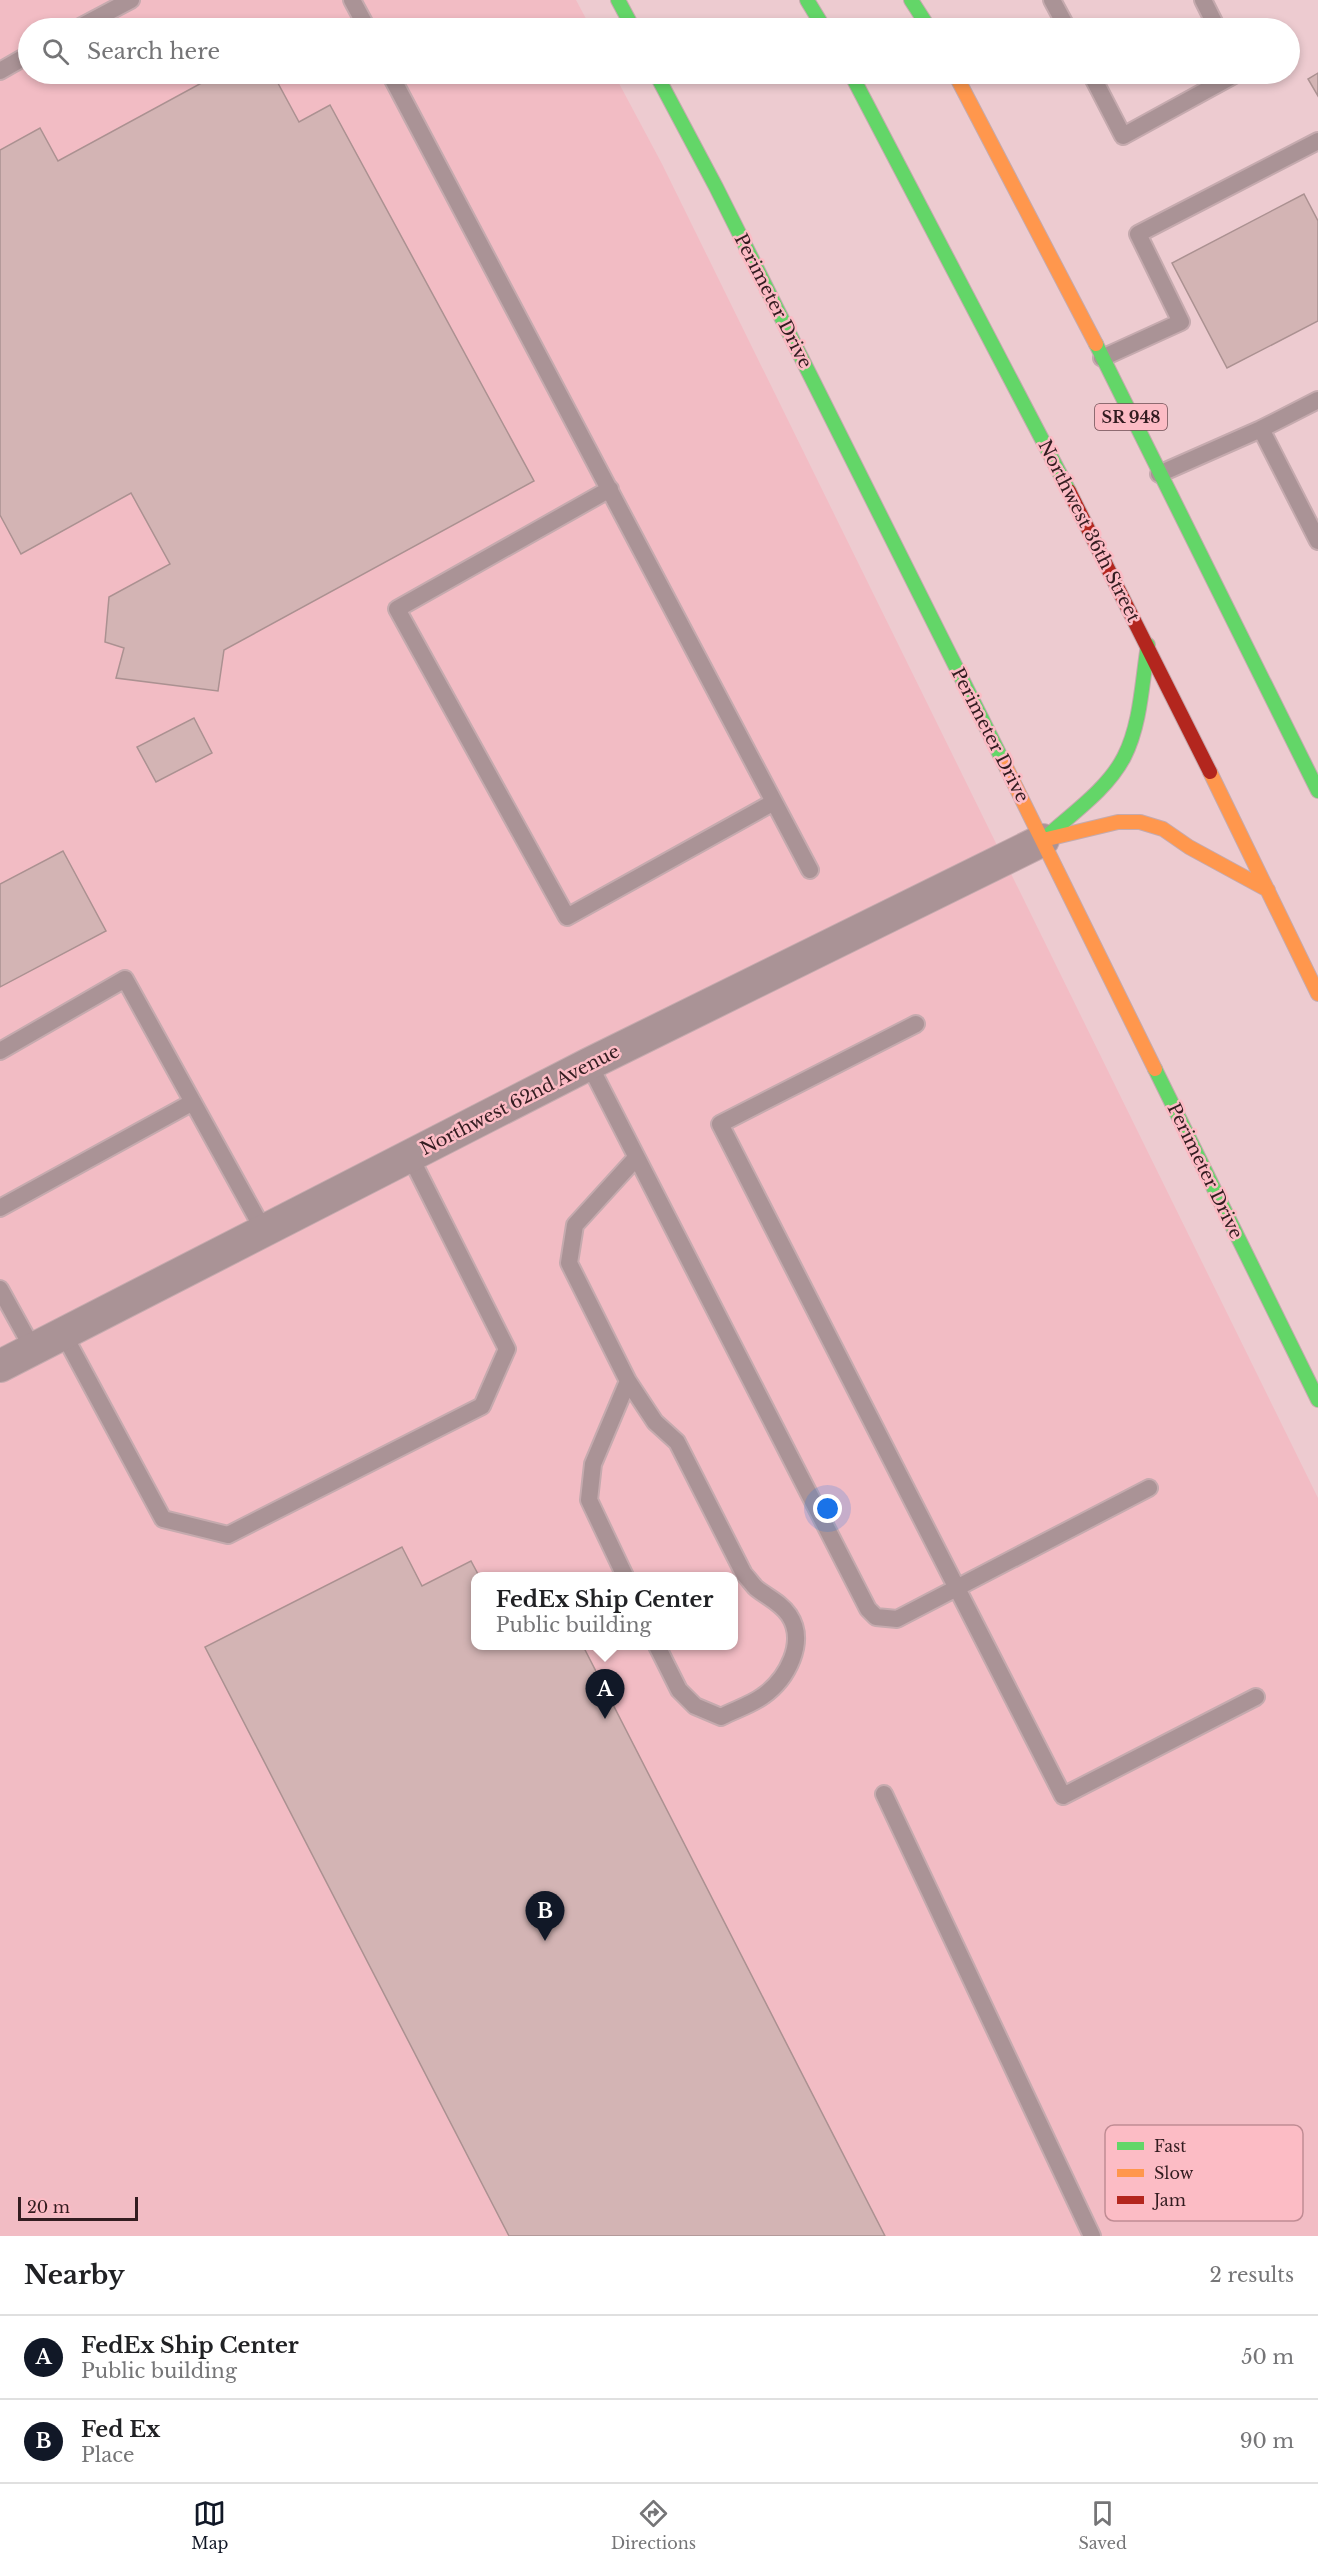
<!DOCTYPE html>
<html lang="en">
<head>
<meta charset="utf-8">
<style>
	:root { --surface:#fff; --page:#f2f2f2; --text:#202124; --muted:#757577; --line:#e0e0e0; --accent:#111827 }
	body { margin:0; font-family:"Libre Baskerville",serif; background:var(--page); color:var(--text) }
	.scale { position:absolute; left:18px; bottom:15px; width:120px; box-sizing:border-box; padding-left:6px; border:3px solid #331c20; border-top:0; font-size:16px; line-height:21px; white-space:nowrap; color:#331c20; -webkit-text-stroke:4px #fcbcc5; paint-order:stroke }
	.you { position:absolute; left:828px; top:1509px; width:21px; height:21px; margin:-15px; border:4px solid #fff; border-radius:50%; background:#1a73e8; box-shadow:0 0 0 9px #1a73e833 }
	.badge { display:grid; place-items:center; width:39px; height:39px; border-radius:50%; background:var(--accent); color:#fff; font-size:20px; font-weight:700 }
	.pin { position:absolute; translate:-50% -50px; filter:drop-shadow(0 2px 3px #0008) }
	.pin::after { content:''; position:absolute; top:32px; width:21px; height:18px; background:inherit; clip-path:polygon(0 0,100% 0,50% 100%) }
	.popup { position:absolute; left:471px; top:1572px; width:267px; height:78px; box-sizing:border-box; display:grid; place-content:center; border-radius:12px; background:var(--surface); filter:drop-shadow(0 2px 4px #0005); font-size:20px; white-space:nowrap; color:var(--muted) }
	.popup b { font-size:22px; color:var(--text) }
	.popup::after { content:''; position:absolute; left:50%; top:100%; margin-left:-12px; border:12px solid transparent; border-top-color:var(--surface) }
	.list { margin:0; padding:0; list-style:none }
	h2 { display:flex; justify-content:space-between; align-items:center; height:78px; margin:0; padding:0 24px; font-size:26px }
	h2 small { font-size:20px; font-weight:400; color:var(--muted) }
	.list li { display:grid; grid-template-columns:39px 1fr auto; gap:18px; align-items:center; box-sizing:border-box; height:84px; padding:0 24px; border-top:2px solid var(--line) }
	.list b { display:block; font-size:22px; white-space:nowrap }
	.list p { margin:0; font-size:20px; white-space:nowrap; color:var(--muted) }
	.list em { font-size:20px; font-style:normal; color:var(--muted) }
	.icon { flex:none; width:33px; height:33px; fill:none; stroke:currentColor; stroke-width:2; stroke-linecap:round; stroke-linejoin:round }
	.map { position:relative; flex:none; width:1318px; height:2236px; overflow:hidden }
	.search { position:absolute; background:var(--surface); box-shadow:0 3px 9px #0003; left:18px; right:18px; top:18px; height:66px; display:flex; align-items:center; gap:15px; box-sizing:border-box; padding:0 21px; border-radius:33px; color:var(--muted); font-size:22px }
	.sheet { height:246px; background:var(--surface) }
	nav { display:flex; justify-content:space-around; align-items:center; box-sizing:border-box; height:84px; border-top:2px solid var(--line); background:var(--surface); font-size:16px; color:var(--muted) }
	nav a { display:grid; justify-items:center; gap:3px }
	nav .on { color:var(--accent) }
	.map>svg:first-child { display:block }
</style>
</head>
<body>
<div class="map">
<svg width="1318" height="2236" viewBox="0 0 1318 2236">
	<rect width="100%" height="100%" fill="#edcbd0"/>
	<path fill="#f2bcc4" fill-rule="evenodd" d="M0,0H576L591,28H28V74H614L662,164L1318,1498V2236H0ZM476,1576H734V1646H476Z"/>
	<path fill="#d3b4b4" stroke="#ab9191" stroke-width="1.5" d="M1318,73V96L1308,79Z
		M218,74H273L299,122L330,105L534,481L224,650L218,691L116,678L124,648L105,642L109,597L170,564L131,493L21,554L0,515V150L40,128L58,161Z
		M1304,194L1318,221V321L1227,368L1172,263Z
		M194,718L212,753L156,782L137,747Z
		M63,851L106,931L0,987V884Z
		M402,1547L422,1586L471,1561L479,1576H476V1646H583L885,2236H509L205,1647Z"/>
	<g fill="none" stroke-linecap="round" stroke-linejoin="round">
		<g stroke="#c5aaae" stroke-width="20">
			<path id="lane" d="M352,0L367,28
				M1052,0L1067,28
				M1203,0L1217,28
				M78,28L131,0
				M0,71L28,55
				M390,74L810,870
				M1091,74L1123,136L1236,74
				M1102,358L1181,322L1138,234L1318,141
				M1261,429L1318,541
				M1159,474L1261,429L1318,400
				M610,489L397,609L567,917L774,802
				M916,1024L720,1124L1063,1796L1256,1697
				M0,1051L125,979L264,1231
				M589,1064L868,1609L876,1617L897,1619L1149,1488
				M636,1158L575,1225L569,1263L628,1381L655,1422L677,1442L744,1574C748,1578 752,1584 756,1588C767,1597 780,1602 789,1615C807,1642 787,1679 763,1696C751,1705 734,1710 721,1717L695,1706L679,1690L657,1646
				M0,1208L193,1102
				M0,1289L33,1349
				M63,1333L163,1519L228,1535L482,1406L507,1349L410,1156
				M625,1576L589,1500L593,1464L628,1381
				M884,1794L1092,2236"/>
		</g>
		<g stroke="#c5aaae" stroke-width="34">
			<path id="street" d="M0,1366L589,1064L1043,840"/>
		</g>
		<g stroke="#c5aaae" stroke-width="16">
			<path id="fast" d="M618,0L633,28
				M807,0L824,28
				M911,0L929,28
				M656,74L716,187L1004,763
				M851,74L1069,491
				M1096,344L1318,791
				M1044,839C1071,814 1107,790 1124,757C1141,724 1142,681 1148,645
				M1155,1069L1318,1400"/>
		</g>
		<g stroke="#c5aaae" stroke-width="16">
			<path id="slow" d="M955,74L1096,344
				M1004,763L1155,1069
				M1210,772L1318,994
				M1043,840L1118,822H1140L1163,829L1189,847L1268,890"/>
		</g>
		<g stroke="#c5aaae" stroke-width="16">
			<path id="jam" d="M1069,491L1210,772"/>
		</g>
		<use href="#lane" stroke="#aa9396" stroke-width="16"/>
		<use href="#street" stroke="#aa9396" stroke-width="32"/>
		<use href="#fast" stroke="#63d668" stroke-width="14"/>
		<use href="#slow" stroke="#ff974d" stroke-width="14"/>
		<use href="#jam" stroke="#b3261e" stroke-width="14"/>
	</g>
	<g text-anchor="middle" dominant-baseline="central" stroke-width="5" stroke-linejoin="round" paint-order="stroke">
		<rect fill="#fcbcc5" stroke="#6f4c52" stroke-width="1.5" x="1095" y="404" width="72" height="26" rx="4.5"/>
		<g font-size="16" font-weight="bold" fill="#331c20">
			<text x="1131" y="417">SR 948</text>
		</g>
		<g font-size="18" fill="#331c20" stroke="#fcbcc5">
			<text transform="translate(773 301) rotate(63)">Perimeter Drive</text>
			<text transform="translate(1089 531) rotate(63)">Northwest 36th Street</text>
			<text transform="translate(990 735) rotate(63)">Perimeter Drive</text>
			<text transform="translate(520 1100) rotate(-27)">Northwest 62nd Avenue</text>
			<text transform="translate(1205 1171) rotate(64)">Perimeter Drive</text>
		</g>
	</g>
	<rect x="1105" y="2125" width="198" height="96" rx="9" fill="#fcbcc5" stroke="#c08c94" stroke-width="1.5"/>
	<rect x="1117" y="2142" width="27" height="8" fill="#63d668"/>
	<rect x="1117" y="2169" width="27" height="8" fill="#ff974d"/>
	<rect x="1117" y="2196" width="27" height="8" fill="#b3261e"/>
	<g font-size="16" fill="#331c20">
		<text x="1154" y="2152">Fast</text>
		<text x="1154" y="2179">Slow</text>
		<text x="1154" y="2206">Jam</text>
	</g>
</svg>
<div class="scale">20 m</div>
<div class="you"></div>
<div class="pin badge" style="left:605px;top:1719px">A</div>
<div class="popup"><b>FedEx Ship Center</b>Public building</div>
<div class="pin badge" style="left:545px;top:1941px">B</div>
<div class="search"><svg class="icon" aria-label="search" viewBox="0 0 24 24"><circle cx="10" cy="10" r="6"/><path d="M15 15l6 6"/></svg>Search here</div>
</div>
<section class="sheet">
<h2>Nearby<small>2 results</small></h2>
<ul class="list">
<li><span class="badge">A</span><div><b>FedEx Ship Center</b><p>Public building</p></div><em>50 m</em></li>
<li><span class="badge">B</span><div><b>Fed Ex</b><p>Place</p></div><em>90 m</em></li>
</ul>
</section>
<nav>
<a class="on"><svg class="icon" aria-label="map" viewBox="0 0 24 24"><path d="M3 6l6-2 6 2 6-2v14l-6 2-6-2-6 2zM9 4v14M15 6v14"/></svg>Map</a>
<a><svg class="icon" aria-label="directions" viewBox="0 0 24 24"><path d="M12 3l9 9-9 9-9-9zM9 14v-3h6M13 9l2 2-2 2"/></svg>Directions</a>
<a><svg class="icon" aria-label="saved" viewBox="0 0 24 24"><path d="M7 4h10v16l-5-4-5 4z"/></svg>Saved</a>
</nav>
</body>
</html>
